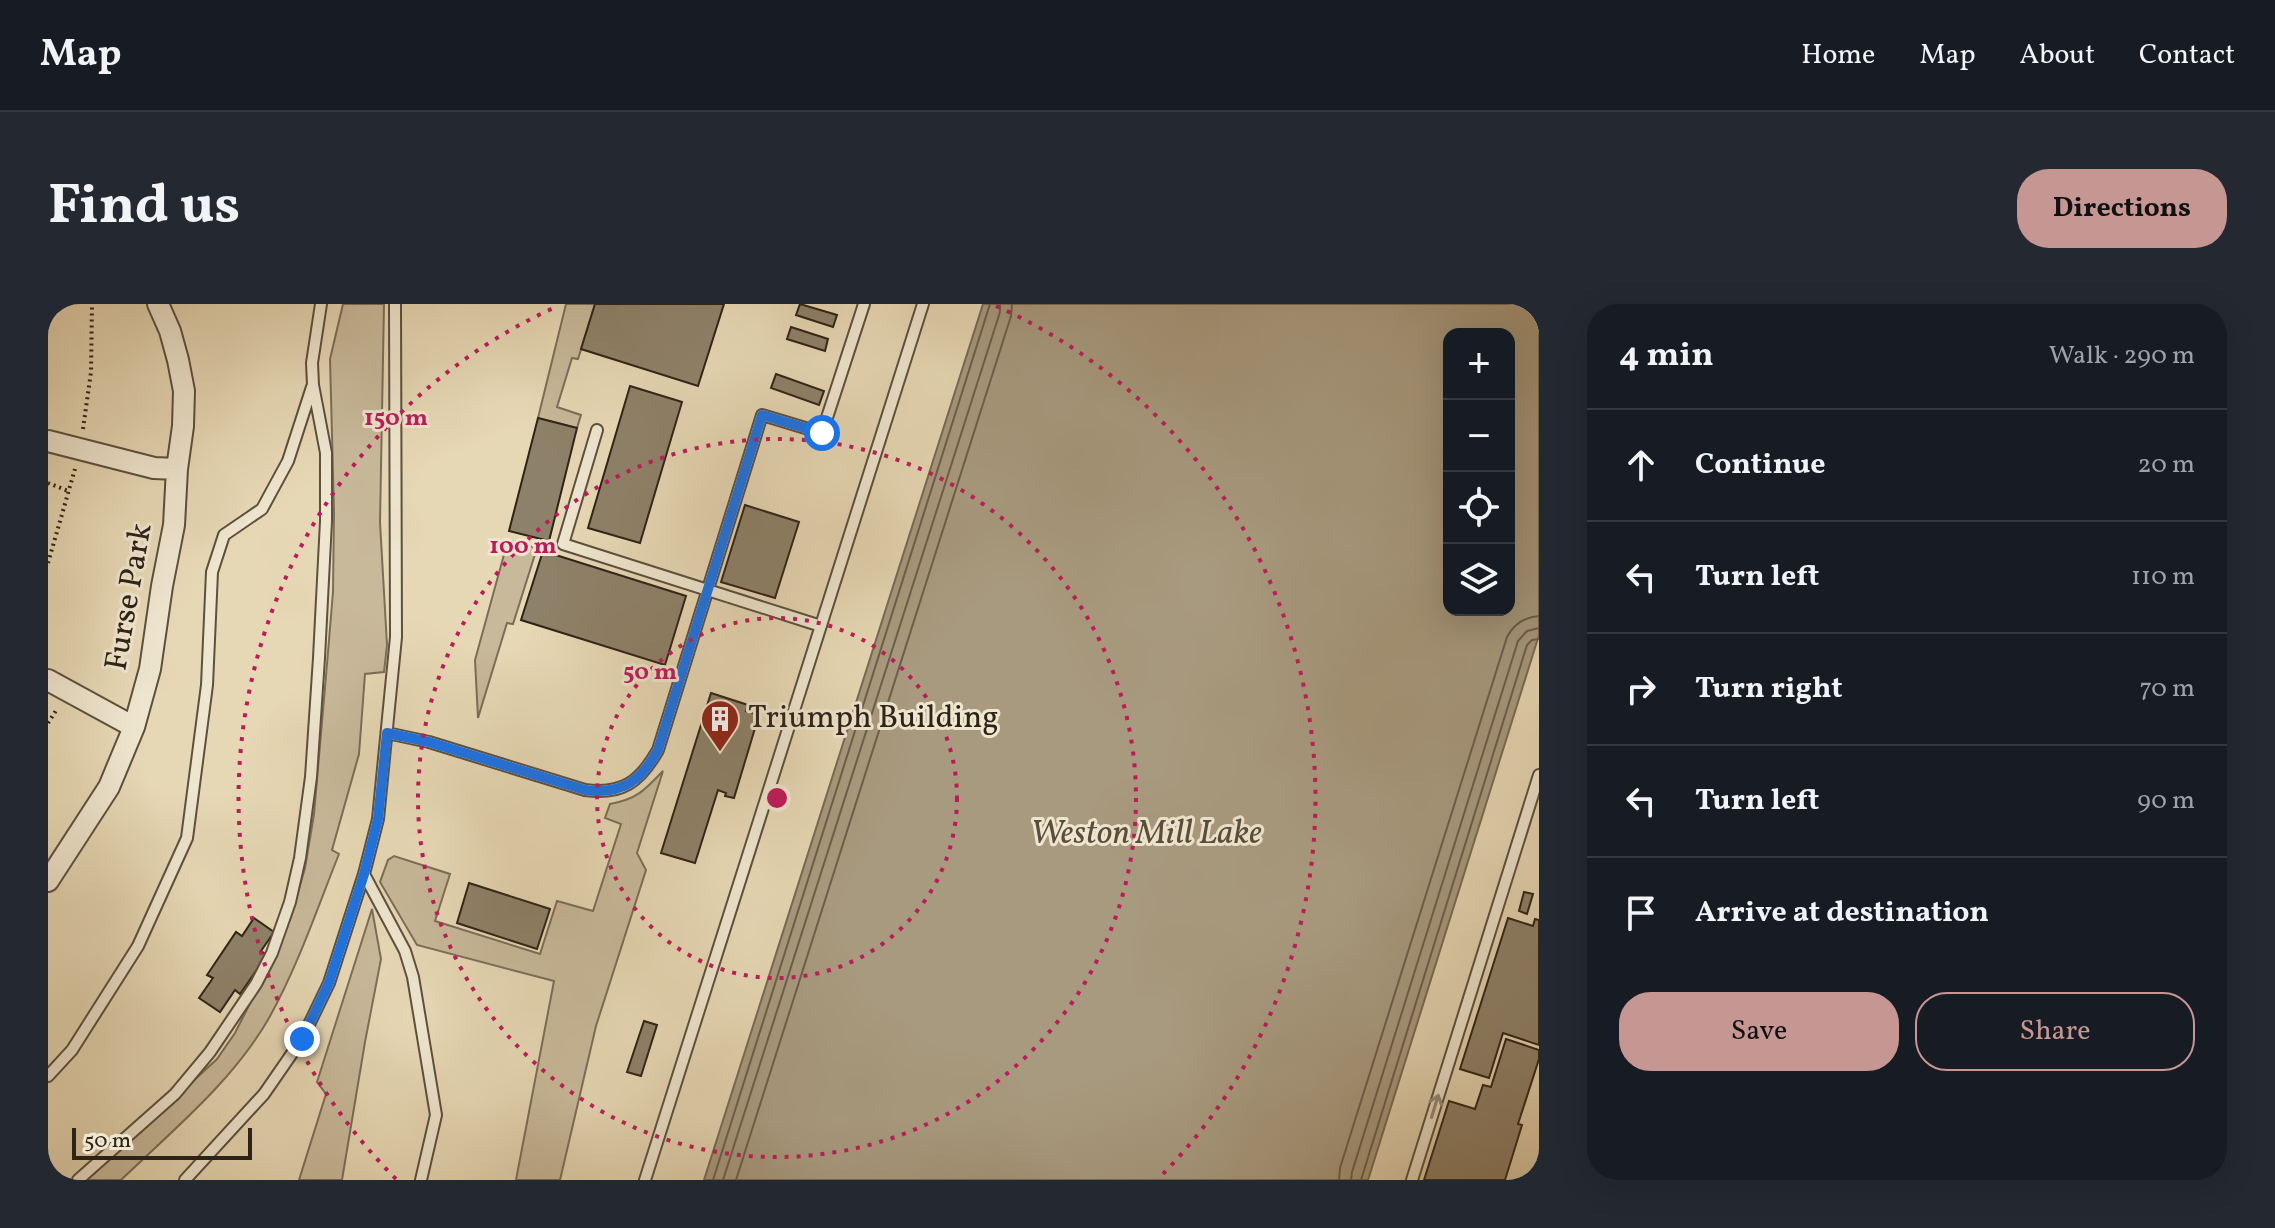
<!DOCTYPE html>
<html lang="en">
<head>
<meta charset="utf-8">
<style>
	:root { --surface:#171b24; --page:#242831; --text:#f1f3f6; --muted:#9ea1a6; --line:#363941; --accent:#c59692 }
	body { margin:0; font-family:Vollkorn,serif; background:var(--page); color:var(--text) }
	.controls { position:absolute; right:24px; top:24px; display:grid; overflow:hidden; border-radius:16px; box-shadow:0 8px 32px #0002 }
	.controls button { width:72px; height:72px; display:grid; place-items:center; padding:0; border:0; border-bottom:2px solid var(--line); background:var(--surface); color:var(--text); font:40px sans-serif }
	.scale { position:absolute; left:24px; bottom:20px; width:180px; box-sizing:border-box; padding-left:8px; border:4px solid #2e2317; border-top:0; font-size:22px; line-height:28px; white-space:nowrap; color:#2e2317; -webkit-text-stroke:6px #efe6cf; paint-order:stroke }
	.stop { position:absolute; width:24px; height:24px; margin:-18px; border:6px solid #1a73e8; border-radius:50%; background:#fff }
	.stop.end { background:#1a73e8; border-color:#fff; box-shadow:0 2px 8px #0008 }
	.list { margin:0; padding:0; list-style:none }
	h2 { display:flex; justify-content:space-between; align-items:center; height:104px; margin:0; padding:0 32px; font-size:34px }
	h2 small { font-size:26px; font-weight:400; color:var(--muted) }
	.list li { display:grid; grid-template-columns:52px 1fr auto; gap:24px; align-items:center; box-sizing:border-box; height:112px; padding:0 32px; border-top:2px solid var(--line) }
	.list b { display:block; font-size:30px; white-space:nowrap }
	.list em { font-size:26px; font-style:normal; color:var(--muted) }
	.actions { display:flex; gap:16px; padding:24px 32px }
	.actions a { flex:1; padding:18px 0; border:2px solid var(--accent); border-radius:32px; text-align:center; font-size:28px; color:var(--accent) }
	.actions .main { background:var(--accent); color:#111 }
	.icon { flex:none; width:44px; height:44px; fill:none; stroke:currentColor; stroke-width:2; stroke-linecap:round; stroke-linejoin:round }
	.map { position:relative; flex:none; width:1491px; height:876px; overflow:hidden; border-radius:32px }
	header { display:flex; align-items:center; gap:48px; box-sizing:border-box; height:112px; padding:0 40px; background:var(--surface); border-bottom:2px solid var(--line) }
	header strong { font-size:38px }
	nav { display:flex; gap:44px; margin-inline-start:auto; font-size:28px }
	.intro { display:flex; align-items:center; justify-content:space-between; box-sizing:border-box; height:192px; padding:0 48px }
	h1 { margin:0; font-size:56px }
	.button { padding:20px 36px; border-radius:32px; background:var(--accent); color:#111; font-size:28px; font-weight:700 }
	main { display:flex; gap:48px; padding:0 48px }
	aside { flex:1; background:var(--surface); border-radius:32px; box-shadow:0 8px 32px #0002 }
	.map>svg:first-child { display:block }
</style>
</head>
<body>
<header>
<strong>Map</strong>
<nav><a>Home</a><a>Map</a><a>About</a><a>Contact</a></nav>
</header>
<div class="intro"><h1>Find us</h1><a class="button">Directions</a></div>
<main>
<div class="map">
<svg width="1491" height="876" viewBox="0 0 1491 876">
	<rect width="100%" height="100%" fill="#e7d8b5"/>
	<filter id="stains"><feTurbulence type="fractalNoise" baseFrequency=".0025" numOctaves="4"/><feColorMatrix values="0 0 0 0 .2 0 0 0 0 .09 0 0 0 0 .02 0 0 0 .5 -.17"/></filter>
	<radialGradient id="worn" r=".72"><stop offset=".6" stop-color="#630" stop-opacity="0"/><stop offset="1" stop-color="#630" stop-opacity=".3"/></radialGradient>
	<path fill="#c8b99a" stroke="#7b6e58" stroke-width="2" d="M295,0H336L332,218L339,341L336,368L317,370L311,450L284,546L291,550C269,605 250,662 221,714C185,777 125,826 73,876H38L169,755L187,729L223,658L243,613L257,564L266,510L279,360L285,288L286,207L282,55Z
		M518,0H547L530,55L524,54L509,103L533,111L529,124L490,114Z
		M460,236L489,244L465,320L459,319L430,414L427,356Z
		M615,467L589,549L598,566L548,722L512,876H468L506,677L369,641L332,578L340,556L346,552L402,570L387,617L492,650L509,597L545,607L573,520L557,514L562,500C589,495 597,486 615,467Z
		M324,605L333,655L317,738L294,876H251L278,790L269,778Z"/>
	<path fill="#a89a7f" stroke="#776a55" stroke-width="2" fill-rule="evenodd" d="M935,0H1491V331L1320,876H656ZM1461,30V306H1401V30Z"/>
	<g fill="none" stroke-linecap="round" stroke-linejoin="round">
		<path stroke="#6b5e4b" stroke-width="2" d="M665,876L942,0
			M675,876L952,8V0
			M688,876L963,12L964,0
			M1291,876L1292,864L1459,333C1466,320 1476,313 1491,312
			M1303,876L1304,868L1470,337L1479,327L1491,324
			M1313,876L1479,341L1484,336L1491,335"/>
	</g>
	<path fill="#8e8169" stroke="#2e2317" stroke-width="2" d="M547,0H676L650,82L533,45Z
		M752,0L789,11L785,23L748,11Z
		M743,23L780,35L777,47L739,35Z
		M728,70L776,87L771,101L723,84Z
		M582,82L634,98L592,239L540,224Z
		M490,114L529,124L501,237L461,227Z
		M697,201L751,218L727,294L673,278Z
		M495,247L638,292L617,361L473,316Z
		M663,389L700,401L698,407L711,411L686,494L677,492L678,489L670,486L647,559L613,549Z
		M421,579L502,605L489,645L409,619Z
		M1476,588L1485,590L1479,610L1471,607Z
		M206,614L226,628L213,647L219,651L192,690L187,686L172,708L151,694L165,674L159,671L188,628L194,632Z
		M1460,614L1485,622L1487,615L1491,616V741L1455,729L1441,774L1412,765Z
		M596,717L609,721L593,772L579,768Z
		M1458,735L1491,746V755L1470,820L1474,821L1457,876H1376L1401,797L1427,805L1435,781L1443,783Z"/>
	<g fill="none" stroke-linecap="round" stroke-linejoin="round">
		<g stroke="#5c503e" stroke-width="14">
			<path id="lane" d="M549,126L515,240L773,322
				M339,429L381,438L537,486C574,491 592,478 610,446L714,111L774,129L816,0
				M316,570L357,647L365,673L388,811L373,876
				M0,772L24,746L90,642L139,534L159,381L164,268L176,231L214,205L240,157L264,83
				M30,876L127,790L162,748L208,680L224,649L242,598L252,554L263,473L271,354L278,217V149L265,81L264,59L273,0
				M137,876L216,790L254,735L281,679L316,570L330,515L348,333L347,0
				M597,876L875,0
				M1364,876L1491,471"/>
		</g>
		<g stroke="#5c503e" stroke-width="24">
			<path id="street" d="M0,137L106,164L129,165
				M0,376L86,423
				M0,577L61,483L86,423L102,365L114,282L126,221L129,165L135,122L136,87L130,56L122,27L110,0"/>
		</g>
		<path stroke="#2e2317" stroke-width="4" stroke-dasharray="2 4" stroke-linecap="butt" d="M35,125L43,68L44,0
			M0,179L20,187
			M0,259L27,165
			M0,419L9,405"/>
		<use href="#lane" stroke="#efe6cf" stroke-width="10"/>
		<use href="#street" stroke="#efe6cf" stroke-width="20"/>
	</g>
	<defs><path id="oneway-shaft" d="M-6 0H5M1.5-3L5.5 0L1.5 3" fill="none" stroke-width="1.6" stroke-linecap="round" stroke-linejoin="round" transform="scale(2)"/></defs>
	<use stroke="#988e7c" href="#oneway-shaft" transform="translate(1387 802) rotate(-73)"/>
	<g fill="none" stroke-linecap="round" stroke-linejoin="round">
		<path stroke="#1a73e8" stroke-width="10" d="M254,735L281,679L316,570L330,515L339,429L381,438L537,486C574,491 593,477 610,446L714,111L774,129"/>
	</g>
	<g fill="none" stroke="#c2185b" stroke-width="4" stroke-dasharray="4 8">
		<circle cx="729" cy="494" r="180"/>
		<circle cx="729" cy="494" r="359"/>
		<path d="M348 875A539 539 0 0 1 510 2M948 2A539 539 0 0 1 1110 875"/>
	</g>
	<defs>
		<g id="building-pin" transform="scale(2)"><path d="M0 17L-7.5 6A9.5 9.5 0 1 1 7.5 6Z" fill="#8f2418" stroke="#efe6cf"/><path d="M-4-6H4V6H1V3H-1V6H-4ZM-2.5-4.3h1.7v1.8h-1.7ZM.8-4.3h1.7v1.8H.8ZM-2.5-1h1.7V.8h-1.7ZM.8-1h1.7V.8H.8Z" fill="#fff"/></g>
	</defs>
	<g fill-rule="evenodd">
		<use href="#building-pin" x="672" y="415"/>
	</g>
	<g text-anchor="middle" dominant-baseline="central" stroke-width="6" stroke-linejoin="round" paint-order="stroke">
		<g font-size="32" fill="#2e2317" stroke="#efe6cf">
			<text transform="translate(82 293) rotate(-80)">Furse Park</text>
		</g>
		<g font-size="32" fill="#2e2317" stroke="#efe6cf" text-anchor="start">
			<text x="700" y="415">Triumph Building</text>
		</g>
		<g font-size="34" font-style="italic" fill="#594d3b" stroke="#efe6cf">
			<text x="1098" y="530">Weston Mill Lake</text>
		</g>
	</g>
	<circle cx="729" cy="494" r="12" fill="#c2185b" stroke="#efe6cf" stroke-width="4"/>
	<g font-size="24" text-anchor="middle" font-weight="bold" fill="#c2185b" stroke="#efe6cf" stroke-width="6" stroke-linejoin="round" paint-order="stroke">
		<text x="348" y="121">150 m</text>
		<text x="475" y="249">100 m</text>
		<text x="602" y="375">50 m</text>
	</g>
	<rect width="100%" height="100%" filter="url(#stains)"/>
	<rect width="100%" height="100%" fill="url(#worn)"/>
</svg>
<div class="controls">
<button>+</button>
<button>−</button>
<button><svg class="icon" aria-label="locate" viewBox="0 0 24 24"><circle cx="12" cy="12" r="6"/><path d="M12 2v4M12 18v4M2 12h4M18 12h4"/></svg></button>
<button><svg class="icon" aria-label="layers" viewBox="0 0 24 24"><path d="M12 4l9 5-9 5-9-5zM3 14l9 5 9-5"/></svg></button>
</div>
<div class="scale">50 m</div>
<div class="stop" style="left:774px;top:129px"></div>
<div class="stop end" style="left:254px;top:735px"></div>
</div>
<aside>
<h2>4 min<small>Walk · 290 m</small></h2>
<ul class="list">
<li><svg class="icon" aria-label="ahead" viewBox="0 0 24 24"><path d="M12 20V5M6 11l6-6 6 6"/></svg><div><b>Continue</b></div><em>20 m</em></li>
<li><svg class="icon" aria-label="left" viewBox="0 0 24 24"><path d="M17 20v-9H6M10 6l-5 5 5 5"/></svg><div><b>Turn left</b></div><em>110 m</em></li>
<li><svg class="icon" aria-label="right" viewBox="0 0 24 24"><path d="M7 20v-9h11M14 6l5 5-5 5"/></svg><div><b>Turn right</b></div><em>70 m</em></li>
<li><svg class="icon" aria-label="left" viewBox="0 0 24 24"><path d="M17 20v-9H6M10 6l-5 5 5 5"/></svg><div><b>Turn left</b></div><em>90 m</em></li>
<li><svg class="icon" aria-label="arrive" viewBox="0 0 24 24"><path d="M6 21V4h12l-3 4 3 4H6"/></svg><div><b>Arrive at destination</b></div></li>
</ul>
<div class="actions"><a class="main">Save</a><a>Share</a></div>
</aside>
</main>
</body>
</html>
